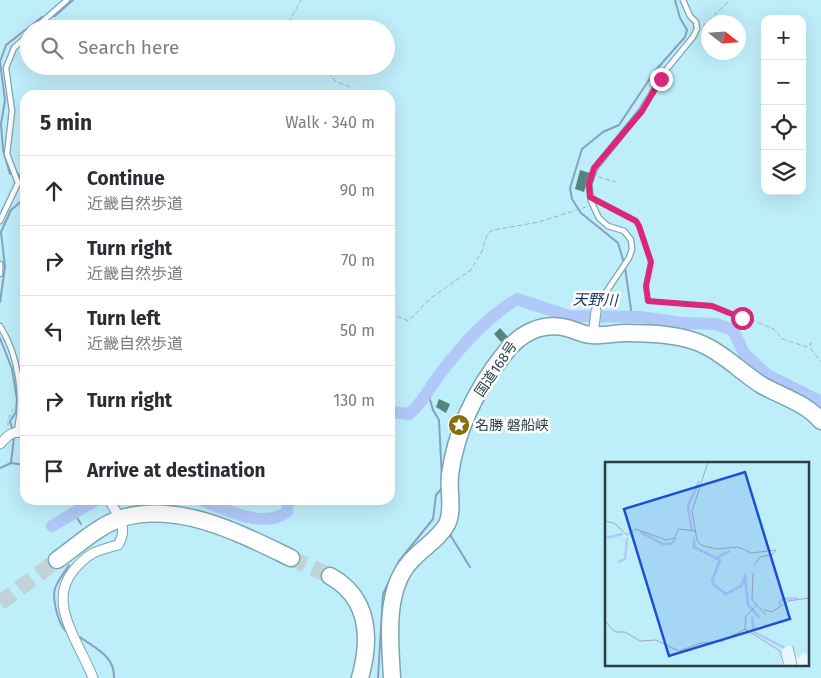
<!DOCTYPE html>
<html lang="en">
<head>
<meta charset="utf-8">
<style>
	:root { --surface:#fff; --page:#f2f2f3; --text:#2b2b33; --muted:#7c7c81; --line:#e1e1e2 }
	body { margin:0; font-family:"Fira Sans","Noto Sans JP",sans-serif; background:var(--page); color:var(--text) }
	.controls { position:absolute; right:15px; top:15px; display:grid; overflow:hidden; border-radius:10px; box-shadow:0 5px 20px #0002 }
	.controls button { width:45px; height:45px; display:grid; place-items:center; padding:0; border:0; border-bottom:1px solid var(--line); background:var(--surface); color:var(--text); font:25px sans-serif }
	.compass { position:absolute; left:701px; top:15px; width:45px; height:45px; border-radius:50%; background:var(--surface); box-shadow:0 5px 20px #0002; rotate:107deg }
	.stop { position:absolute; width:15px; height:15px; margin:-11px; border:4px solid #db2777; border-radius:50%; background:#fff }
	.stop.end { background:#db2777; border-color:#fff; box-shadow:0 1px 5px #0008 }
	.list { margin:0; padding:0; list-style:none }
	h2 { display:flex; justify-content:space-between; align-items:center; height:65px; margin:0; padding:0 20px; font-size:21px }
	h2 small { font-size:16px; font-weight:400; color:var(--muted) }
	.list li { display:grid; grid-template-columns:32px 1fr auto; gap:15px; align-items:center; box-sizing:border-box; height:70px; padding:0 20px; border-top:1px solid var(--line) }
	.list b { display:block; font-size:19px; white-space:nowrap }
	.list p { margin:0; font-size:16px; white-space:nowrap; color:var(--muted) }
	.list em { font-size:16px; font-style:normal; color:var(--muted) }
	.icon { flex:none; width:28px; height:28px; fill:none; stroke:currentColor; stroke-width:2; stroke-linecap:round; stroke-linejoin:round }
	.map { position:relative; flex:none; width:821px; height:678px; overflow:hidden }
	.search { position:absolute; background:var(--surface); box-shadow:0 5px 20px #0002; left:20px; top:20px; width:375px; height:55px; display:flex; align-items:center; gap:12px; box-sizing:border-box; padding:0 18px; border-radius:28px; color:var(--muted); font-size:19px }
	.panel { position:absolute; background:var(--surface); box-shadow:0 5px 20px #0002; left:20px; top:90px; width:375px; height:415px; border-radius:15px }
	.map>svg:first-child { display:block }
</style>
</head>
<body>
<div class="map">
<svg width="821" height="678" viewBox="0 0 821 678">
	<rect width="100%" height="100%" fill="#e7f8fd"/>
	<path fill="#beeefa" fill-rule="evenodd" d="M0,0H821V678H0ZM765,19H802V191H765ZM708,22H738V52H708ZM29,29H386V66H29ZM25,95H390V500H25ZM606,463H807V664H606Z"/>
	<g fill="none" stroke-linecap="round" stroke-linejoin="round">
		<path stroke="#899fc1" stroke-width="2" d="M25,182L17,173L10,174L3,150L1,124L5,100L0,62L6,45L42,17L55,16L73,0
			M624,263L618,243L581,213L572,199L570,188L582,149L603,132L619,125L655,71L685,37L687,30L680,18L675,0
			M625,267L632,317
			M0,302L5,267L1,232L11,210L25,198
			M0,338L12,369L17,399L16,412L10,421L12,428
			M428,393L433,410L439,420L442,480
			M11,463L14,437
			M0,468L11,463L25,465
			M85,500L89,504
			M74,513L81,524
			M449,533L470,567
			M69,634C62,629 59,621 57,613C50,588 56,585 69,565
			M80,637C96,649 115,656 114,678
			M378,678L383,594L399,561L433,519L436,495L442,488"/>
		<path stroke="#b1c9f8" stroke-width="12" d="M390,412L409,414C423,403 429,388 440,374C462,345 486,318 517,299L568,316L640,317L683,323L716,324L733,330L744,353L766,374L816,399L821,404
			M201,500C225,509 263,530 287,512L288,500
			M52,526L96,500"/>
	</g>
	<path fill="#578481" d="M580,170L590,173L584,192L575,189Z
		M500,328L508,337L501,342L494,334Z
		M439,399L450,404L446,413L436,407Z"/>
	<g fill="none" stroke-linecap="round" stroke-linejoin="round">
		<path stroke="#c1d3d7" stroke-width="16" stroke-dasharray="16 8" stroke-linecap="butt" d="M291,558L330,576
			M0,603L57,560"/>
		<g stroke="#7ba5b0" stroke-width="7">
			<path id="lane" d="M34,29L67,0
				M0,221L18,183L7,154L12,111L6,68L14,48L29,34
				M0,264V274
				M596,311L600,301L629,258L632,249L631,240L624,231L608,226L599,218L591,201L589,184L595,168L641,111L666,70L693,37L697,29L696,22L690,16L683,0
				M0,326C19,356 24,397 17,431"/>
		</g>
		<g stroke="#7ba5b0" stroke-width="11">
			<path id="street" d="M593,335L596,311
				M0,444C8,435 13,430 25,433
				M93,678C81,645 46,604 73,571C88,553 95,551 118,545C129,528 118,515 109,500"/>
		</g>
		<g stroke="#7ba5b0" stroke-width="19">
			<path id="highway" d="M57,560C77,546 99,525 122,518C179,501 241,534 291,558
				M330,576C370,598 371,639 360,678
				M392,678C390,641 384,591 410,562C421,549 439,539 447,524C454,510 448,491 450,475C456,430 477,388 505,353C520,333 542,322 567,328C575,330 584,335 592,335C604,336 615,333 626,333C650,333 682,334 704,345C726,355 743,374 763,386C782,396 807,404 821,421"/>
		</g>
		<path stroke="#a2b4b8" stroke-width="1" stroke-dasharray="5 2.5" stroke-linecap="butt" d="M703,26L730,0
			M285,29L301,0
			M324,66L335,81L350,87L349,95
			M598,177L616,182
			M597,201L636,221L641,231L651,262L646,286L648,301L718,307L774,329L782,339L807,347L811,343V349L821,362
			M390,313L408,321L431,298L471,270L482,251L488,233L493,230L539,222L586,207
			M8,426V419L13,409"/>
		<use href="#lane" stroke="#fff" stroke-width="4.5"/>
		<use href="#street" stroke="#fff" stroke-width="9"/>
		<use href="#highway" stroke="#fff" stroke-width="16"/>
	</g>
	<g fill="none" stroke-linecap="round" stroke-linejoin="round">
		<path stroke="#db2777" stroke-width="6" d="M661,79L642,111L594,168L589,184L590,197L636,221L639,226L651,262L646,286L648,301L712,306L742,318"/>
	</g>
	<defs>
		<g id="sight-disc" transform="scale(1.125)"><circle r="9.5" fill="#847111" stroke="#fff"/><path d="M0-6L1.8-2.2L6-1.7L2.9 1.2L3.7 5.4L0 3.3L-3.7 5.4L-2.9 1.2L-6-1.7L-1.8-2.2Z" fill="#fff"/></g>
	</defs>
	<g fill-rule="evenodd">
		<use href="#sight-disc" x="459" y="425"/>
	</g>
	<g text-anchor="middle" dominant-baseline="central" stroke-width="5" stroke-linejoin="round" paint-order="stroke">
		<g font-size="14" fill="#2b3d41" stroke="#fff">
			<text transform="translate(496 369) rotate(-56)">国道168号</text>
		</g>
		<g font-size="14" fill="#2b3d41" stroke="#fff" text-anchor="start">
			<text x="475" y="425">名勝 磐船峡</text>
		</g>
		<g font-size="15" font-style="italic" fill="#1b346a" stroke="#fff">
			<text transform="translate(595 300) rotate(1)">天野川</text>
		</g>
	</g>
	<g transform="translate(605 462)">
		<rect width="204" height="204" fill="#e7f8fd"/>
		<path d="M0,0H204V193L198,191L193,197L186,184H180L176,193L177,203H0Z" fill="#beeefa"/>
		<path fill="none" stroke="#b1c9f8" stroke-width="2.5" d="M87,69L83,44L94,19M35,70L58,82H66L71,76M89,75V85L115,98L107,119L109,123L121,132L136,124L140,115L143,143L155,156M0,76L18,72M111,96L125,89M13,100L20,97L22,76M174,143L177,137L193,136M147,155L149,170L180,186"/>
		<path fill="none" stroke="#9cadb2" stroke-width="1" d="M103,0L87,49L92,78L96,83L111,87L133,85L146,91L171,88L168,92L155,95L149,103M0,59L9,61L22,73L31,67L61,78L69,76L74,67L91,69M148,111L147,138L161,153M152,143L141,154L140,167L175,189L179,203M159,148L167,150L183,139L204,136M0,159L10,170H20L35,179L51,178L74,189L96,181L118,179L140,167M188,184L192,203"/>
		<path fill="#1d4ed8" fill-opacity="0.15" stroke="#1d4ed8" stroke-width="2.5" d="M140,10L185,157L64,194L19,47Z"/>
		<rect width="204" height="204" fill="none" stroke="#2b3d41" stroke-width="2.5"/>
	</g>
</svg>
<div class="controls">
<button>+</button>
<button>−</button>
<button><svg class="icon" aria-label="locate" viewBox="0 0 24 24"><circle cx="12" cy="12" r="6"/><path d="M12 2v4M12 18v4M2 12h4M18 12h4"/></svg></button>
<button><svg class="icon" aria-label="layers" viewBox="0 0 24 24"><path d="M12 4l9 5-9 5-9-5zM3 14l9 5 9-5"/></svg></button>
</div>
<svg class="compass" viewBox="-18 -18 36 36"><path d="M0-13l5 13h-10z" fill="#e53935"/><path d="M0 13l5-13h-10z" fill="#7c7c81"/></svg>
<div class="stop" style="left:742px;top:318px"></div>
<div class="stop end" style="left:661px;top:79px"></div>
<div class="search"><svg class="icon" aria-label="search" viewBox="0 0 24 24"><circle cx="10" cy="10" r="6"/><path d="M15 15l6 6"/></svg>Search here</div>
<section class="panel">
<h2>5 min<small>Walk · 340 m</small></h2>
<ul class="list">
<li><svg class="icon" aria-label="ahead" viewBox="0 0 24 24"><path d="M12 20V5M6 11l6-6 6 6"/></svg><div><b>Continue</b><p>近畿自然歩道</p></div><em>90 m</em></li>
<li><svg class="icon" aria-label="right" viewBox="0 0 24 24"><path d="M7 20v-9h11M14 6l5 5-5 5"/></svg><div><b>Turn right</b><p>近畿自然歩道</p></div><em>70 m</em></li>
<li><svg class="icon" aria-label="left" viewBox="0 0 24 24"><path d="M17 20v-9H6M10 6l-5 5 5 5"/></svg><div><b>Turn left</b><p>近畿自然歩道</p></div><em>50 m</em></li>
<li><svg class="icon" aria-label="right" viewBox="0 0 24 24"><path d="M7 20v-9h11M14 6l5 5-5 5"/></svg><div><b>Turn right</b></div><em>130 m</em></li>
<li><svg class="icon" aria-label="arrive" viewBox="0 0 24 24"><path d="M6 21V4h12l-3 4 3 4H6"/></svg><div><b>Arrive at destination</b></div></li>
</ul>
</section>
</div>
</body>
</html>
